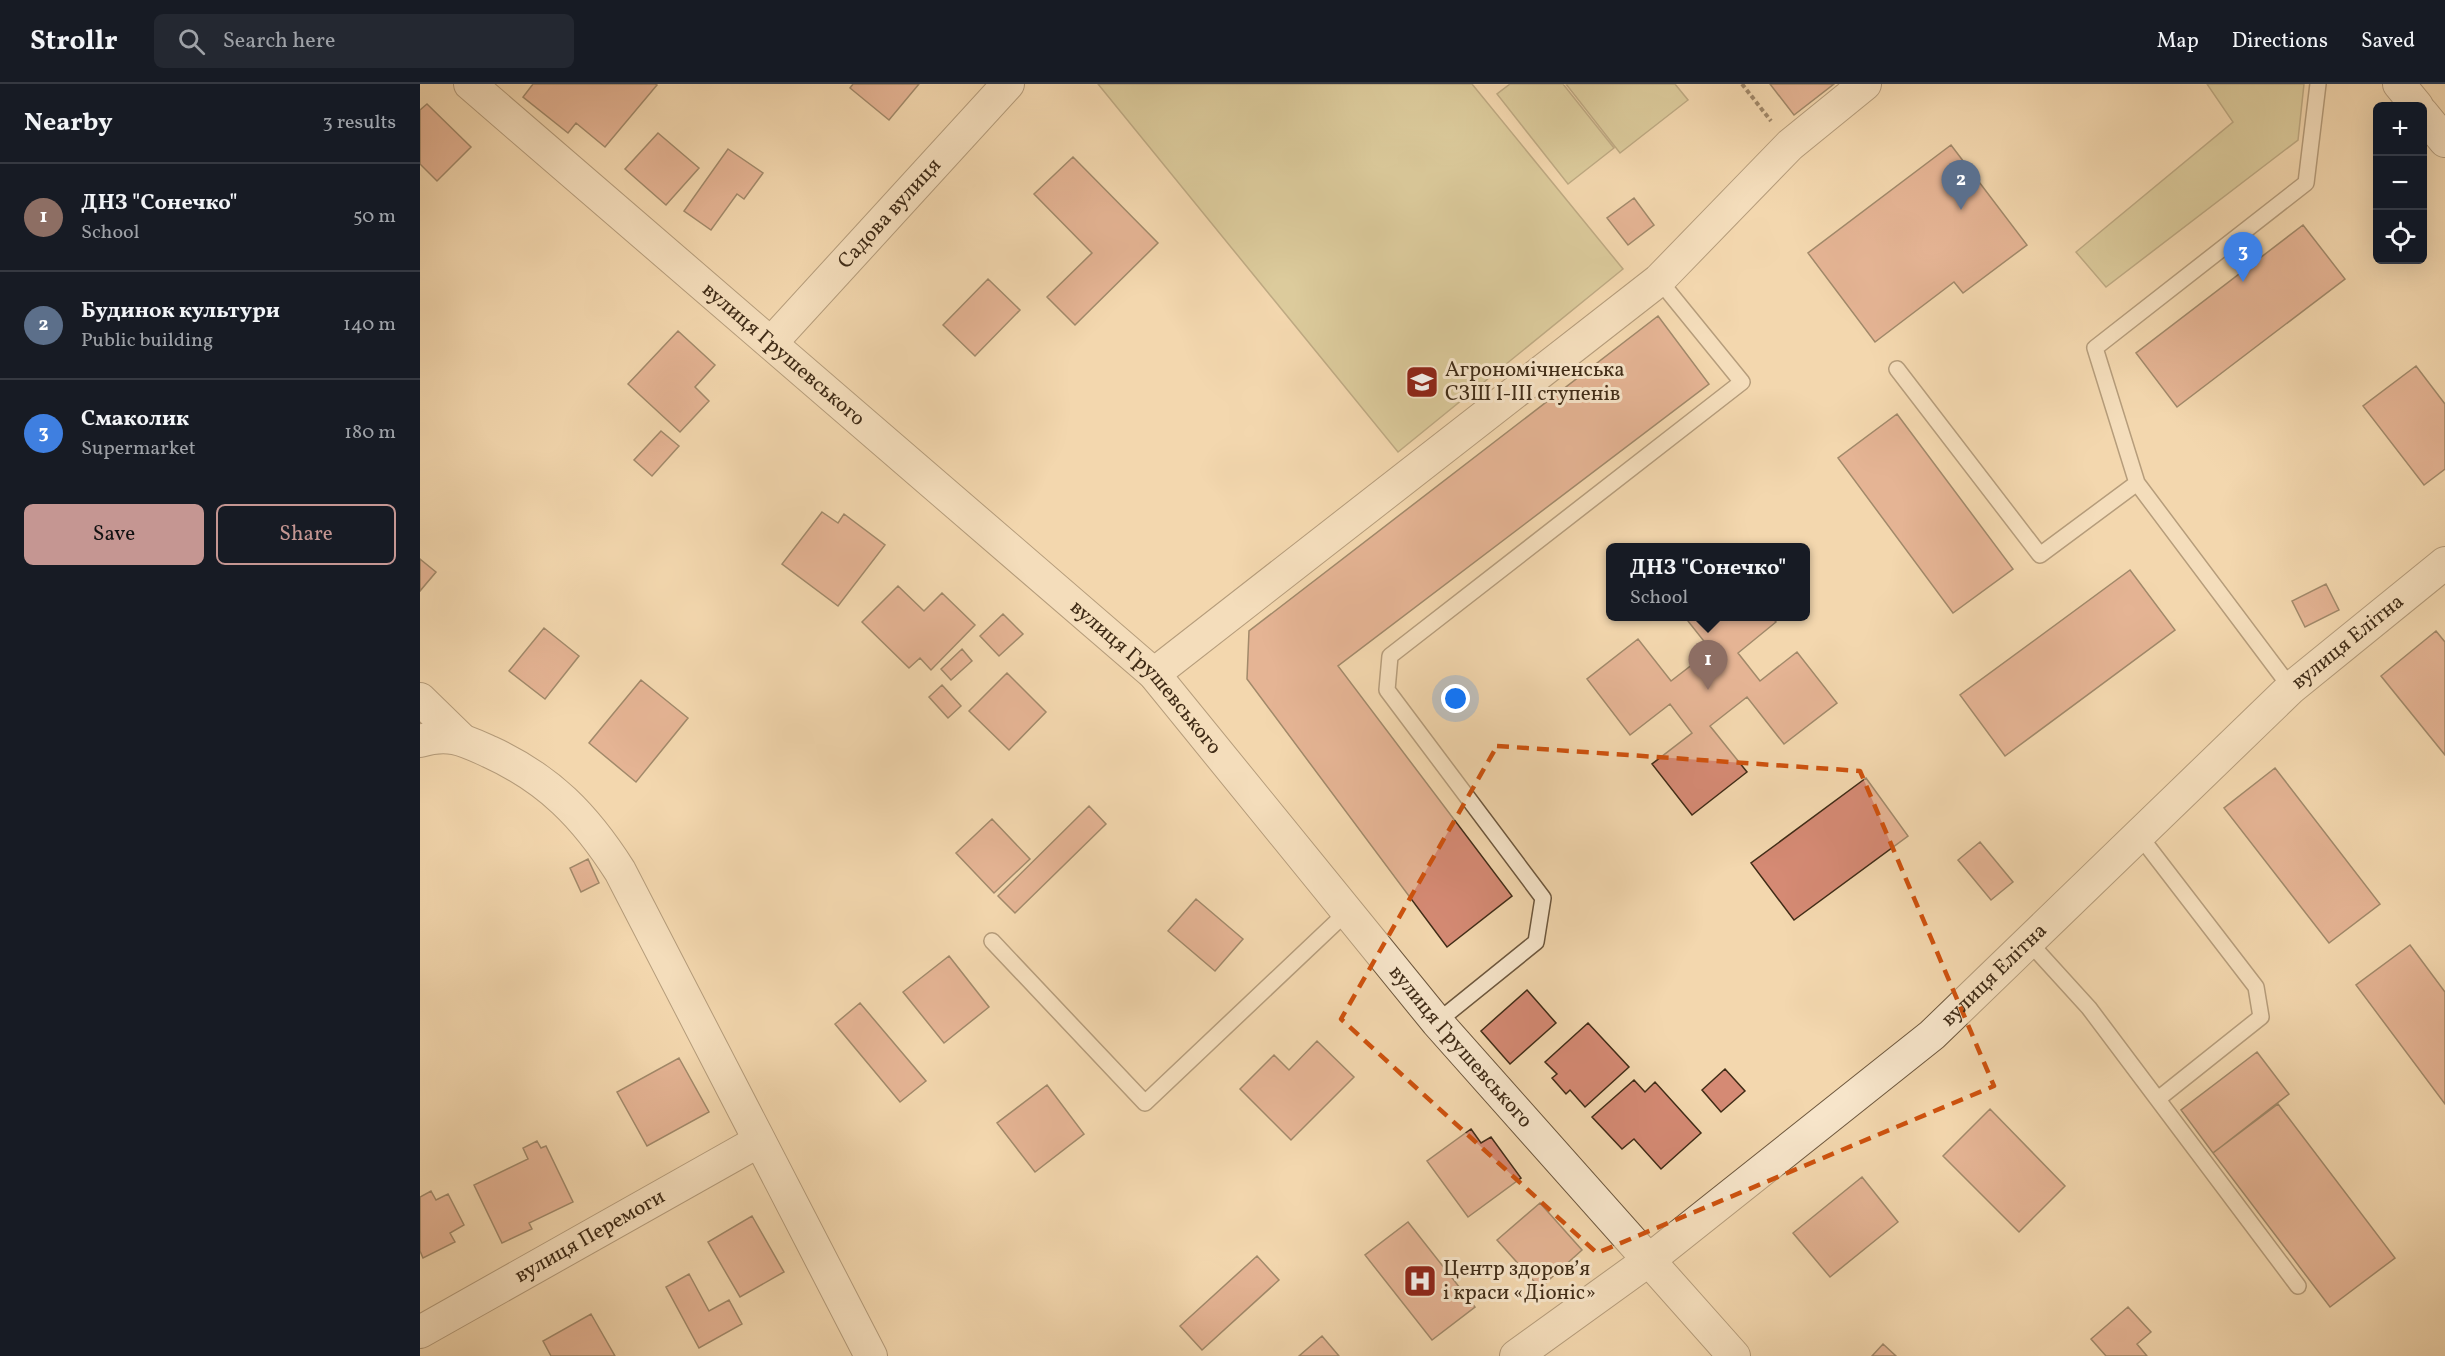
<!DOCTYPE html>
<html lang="en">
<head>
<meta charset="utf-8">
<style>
	:root { --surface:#171b24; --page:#242831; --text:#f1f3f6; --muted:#9ea1a6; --line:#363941; --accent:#c59692 }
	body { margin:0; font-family:Vollkorn,serif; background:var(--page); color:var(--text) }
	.controls { position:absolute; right:18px; top:18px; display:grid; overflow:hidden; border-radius:9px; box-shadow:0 6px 24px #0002 }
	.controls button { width:54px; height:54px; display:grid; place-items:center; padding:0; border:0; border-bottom:2px solid var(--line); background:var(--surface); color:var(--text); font:30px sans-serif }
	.you { position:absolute; left:1036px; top:615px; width:21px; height:21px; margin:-15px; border:4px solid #fff; border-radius:50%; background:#1a73e8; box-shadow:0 0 0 9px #1a73e833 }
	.badge { display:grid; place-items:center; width:39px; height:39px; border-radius:50%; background:var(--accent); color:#fff; font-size:20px; font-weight:700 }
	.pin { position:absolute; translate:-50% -50px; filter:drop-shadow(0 2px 3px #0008) }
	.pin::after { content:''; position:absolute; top:32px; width:21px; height:18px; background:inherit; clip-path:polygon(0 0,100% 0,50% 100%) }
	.popup { position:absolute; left:1186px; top:459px; width:204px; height:78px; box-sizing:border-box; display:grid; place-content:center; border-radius:9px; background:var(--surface); filter:drop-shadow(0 2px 4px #0005); font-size:20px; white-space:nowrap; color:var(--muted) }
	.popup b { font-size:22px; color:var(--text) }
	.popup::after { content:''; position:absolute; left:50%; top:100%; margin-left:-12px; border:12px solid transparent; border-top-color:var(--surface) }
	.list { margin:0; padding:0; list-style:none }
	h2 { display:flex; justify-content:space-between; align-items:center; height:78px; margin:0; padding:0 24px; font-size:26px }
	h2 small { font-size:20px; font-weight:400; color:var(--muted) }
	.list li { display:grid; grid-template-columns:39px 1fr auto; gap:18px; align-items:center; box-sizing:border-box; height:108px; padding:0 24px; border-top:2px solid var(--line) }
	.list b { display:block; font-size:22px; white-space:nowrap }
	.list p { margin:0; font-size:20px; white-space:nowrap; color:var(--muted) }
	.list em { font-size:20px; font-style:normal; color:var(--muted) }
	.actions { display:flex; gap:12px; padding:18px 24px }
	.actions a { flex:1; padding:14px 0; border:2px solid var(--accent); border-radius:9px; text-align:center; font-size:21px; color:var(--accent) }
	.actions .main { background:var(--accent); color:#111 }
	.icon { flex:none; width:33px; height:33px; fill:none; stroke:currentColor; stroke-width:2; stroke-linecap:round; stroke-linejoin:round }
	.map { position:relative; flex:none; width:2025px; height:1272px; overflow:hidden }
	header { display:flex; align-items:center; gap:36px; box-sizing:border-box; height:84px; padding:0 30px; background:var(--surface); border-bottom:2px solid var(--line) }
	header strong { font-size:28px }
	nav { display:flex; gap:33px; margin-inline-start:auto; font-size:21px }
	.search { width:420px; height:54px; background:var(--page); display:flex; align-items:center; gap:15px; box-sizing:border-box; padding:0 21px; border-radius:9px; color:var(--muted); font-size:22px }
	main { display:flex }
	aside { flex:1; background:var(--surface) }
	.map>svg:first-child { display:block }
</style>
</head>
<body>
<header>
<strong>Strollr</strong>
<div class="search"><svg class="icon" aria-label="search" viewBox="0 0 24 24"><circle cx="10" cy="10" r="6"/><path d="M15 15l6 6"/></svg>Search here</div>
<nav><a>Map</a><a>Directions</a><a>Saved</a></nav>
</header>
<main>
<aside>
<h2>Nearby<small>3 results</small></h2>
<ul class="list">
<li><span class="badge" style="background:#8d6e63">1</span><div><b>ДНЗ &quot;Сонечко&quot;</b><p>School</p></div><em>50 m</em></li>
<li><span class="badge" style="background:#5c6f8a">2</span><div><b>Будинок культури</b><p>Public building</p></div><em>140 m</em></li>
<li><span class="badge" style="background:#3f7fe0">3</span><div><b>Смаколик</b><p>Supermarket</p></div><em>180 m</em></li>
</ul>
<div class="actions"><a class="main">Save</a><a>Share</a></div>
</aside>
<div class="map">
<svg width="2025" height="1272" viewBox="0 0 2025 1272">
	<rect width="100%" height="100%" fill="#f3d7ae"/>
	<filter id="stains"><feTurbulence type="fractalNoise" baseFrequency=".00333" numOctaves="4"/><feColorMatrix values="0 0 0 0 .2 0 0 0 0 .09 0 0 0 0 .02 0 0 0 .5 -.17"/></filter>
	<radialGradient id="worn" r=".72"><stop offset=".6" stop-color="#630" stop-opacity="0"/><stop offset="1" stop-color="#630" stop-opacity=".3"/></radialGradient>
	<path fill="#c1bd86" stroke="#80744e" stroke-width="1.5" d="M678,0H1052L1203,185L978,368Z
		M1090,0H1143L1194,64L1148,100L1077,10Z
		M1146,0H1255L1268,16L1200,69Z
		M1787,0H1884L1878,56L1686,203L1656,168L1813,38Z"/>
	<path fill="#d58a74" stroke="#402c17" stroke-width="1.5" d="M113,0H235L237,1L185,63L156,39L148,49L103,13Z
		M433,0H499L469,36L430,4Z
		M1350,0H1414L1374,31Z
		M7,20L51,63L17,97L0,80V26Z
		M238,49L279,84L246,121L205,85Z
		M1531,61L1607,161L1543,209L1534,198L1455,258L1388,169Z
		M308,65L343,89L324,115L317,110L291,146L264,127Z
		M653,73L738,159L655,241L627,213L672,169L614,110Z
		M1214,114L1234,141L1208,161L1187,134Z
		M1883,141L1925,195L1757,323L1716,269Z
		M568,195L600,226L555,272L523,241Z
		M1238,232L1289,300L918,582L1092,812L1027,863L827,595L829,547Z
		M258,247L295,281L275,303L289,317L260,348L208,300Z
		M1996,282L2025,320V385L2004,401L1943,322Z
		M1477,330L1593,485L1533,529L1418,374Z
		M241,347L259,362L232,392L214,376Z
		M402,428L418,439L424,430L465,461L418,522L362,480Z
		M0,475L16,488L0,507Z
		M1710,486L1755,546L1585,672L1540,611Z
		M1906,500L1919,526L1885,543L1872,517Z
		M478,502L504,527L522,509L555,541L511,586L500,574L489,584L442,538Z
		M583,530L603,550L579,572L560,552Z
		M1264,532H1351L1356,538L1318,569L1340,597L1377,568L1417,619L1364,660L1327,613L1290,642L1327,688L1272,731L1232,680L1272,649L1250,620L1210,651L1167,595L1218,555L1251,597L1291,566Z
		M124,544L159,572L125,615L89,587Z
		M2016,547L2025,558V671L1961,592Z
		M542,565L552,577L531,596L521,585Z
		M587,589L626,628L589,666L549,627Z
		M221,596L268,634L216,698L169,659Z
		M522,601L541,622L528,634L509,613Z
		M1855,684L1960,820L1909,859L1804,724Z
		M1446,694L1488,752L1374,836L1331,779Z
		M669,722L686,740L595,829L578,812Z
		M572,735L610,775L574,809L536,769Z
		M1560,758L1593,798L1571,816L1538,776Z
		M168,775L179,799L161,808L150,784Z
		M776,815L823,855L795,887L748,847Z
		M1990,861L2025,908V1020L1936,901Z
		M529,872L569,923L524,959L483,908Z
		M1107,906L1136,939L1090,980L1061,947Z
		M440,919L506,997L480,1018L415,940Z
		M1168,939L1209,983L1165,1023L1150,1006L1146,1010L1132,994L1137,990L1125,978Z
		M897,957L934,993L871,1056L820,1005L854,971L869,986Z
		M1837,968L1869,1010L1793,1069L1761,1026Z
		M259,974L289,1028L227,1062L197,1008Z
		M1305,985L1325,1007L1301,1028L1282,1006Z
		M1214,996L1225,1008L1235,998L1281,1049L1241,1085L1214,1055L1202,1065L1172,1033Z
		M627,1001L664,1050L615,1088L577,1039Z
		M1858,1020L1975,1174L1910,1223L1793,1069Z
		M1570,1025L1645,1102L1599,1148L1523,1072Z
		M1051,1045L1061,1059L1071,1053L1101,1094L1048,1133L1007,1077Z
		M117,1057L121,1064L126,1062L153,1118L109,1139L112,1145L82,1159L54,1101L108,1075L103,1064Z
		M1442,1093L1478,1138L1410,1193L1373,1149Z
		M11,1107L16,1116L28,1110L44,1141L30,1149L35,1158L3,1174L0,1167V1113Z
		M1120,1119L1162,1166L1120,1204L1077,1156Z
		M332,1132L364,1188L320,1213L288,1158Z
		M988,1138L1055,1223L1012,1256L945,1171Z
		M837,1172L859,1196L782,1266L760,1242Z
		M269,1190L289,1227L309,1216L322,1240L279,1264L246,1203Z
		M1708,1223L1731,1248L1717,1260L1727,1272H1686L1671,1255Z
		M171,1230L195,1272H131L123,1257Z
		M902,1252L919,1272H879Z
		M1463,1260L1476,1272H1452Z"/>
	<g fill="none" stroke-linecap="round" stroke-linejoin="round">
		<g stroke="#6d573d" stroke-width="18">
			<path id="lane" d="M1477,285L1620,471L1717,399
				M1871,604L1717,399L1675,264L1886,99L1898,0
				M1719,751L1836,903L1841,933L1738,1015
				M572,857L725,1019L928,827
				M1609,858L1669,924L1878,1202
				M1017,938L1116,858L1123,814L967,606L970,572L1322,298L1239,196"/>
		</g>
		<g stroke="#6d573d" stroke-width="34">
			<g id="street">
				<path id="s1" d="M50,0L734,590L1017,938L1314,1272"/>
				<path d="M1979,0L1997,22"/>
				<path d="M2002,29L2025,57"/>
				<path id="s2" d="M352,258L588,0"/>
				<path d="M734,590L1239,196L1370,61L1445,0"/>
				<path d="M0,615L40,654"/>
				<path d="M0,657C29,648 44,656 70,668C129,695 165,732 200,787L451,1272"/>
				<path id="s3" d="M0,1248L339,1057"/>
				<path id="s4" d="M1096,1272L1229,1176L1512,951L1871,604L2025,479"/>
			</g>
		</g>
		<path stroke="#402c17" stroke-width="4" stroke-dasharray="4.5 3" stroke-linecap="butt" d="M1322,0L1351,37"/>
		<use href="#lane" stroke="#f7e5ca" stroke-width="15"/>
		<use href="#street" stroke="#f7e5ca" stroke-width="32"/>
	</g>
	<path d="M0 0H2025V1272H0ZM1077,662L1440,687L1574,1002L1177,1169L921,935Z" fill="#f3d7ae" fill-opacity=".55" fill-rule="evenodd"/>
	<path fill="none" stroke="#cf520e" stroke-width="4.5" stroke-dasharray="12 8" stroke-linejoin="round" d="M1077,662L1440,687L1574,1002L1177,1169L921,935Z"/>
	<defs>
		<g id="school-square" transform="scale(1.725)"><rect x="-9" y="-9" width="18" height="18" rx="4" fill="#8f2418" stroke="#f7e5ca"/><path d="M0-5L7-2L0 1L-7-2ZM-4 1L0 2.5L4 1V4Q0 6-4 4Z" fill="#fff"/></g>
		<g id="hospital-square" transform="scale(1.725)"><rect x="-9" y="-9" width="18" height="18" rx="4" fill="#8f2418" stroke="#f7e5ca"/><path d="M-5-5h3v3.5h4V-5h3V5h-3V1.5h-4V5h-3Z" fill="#fff"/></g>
	</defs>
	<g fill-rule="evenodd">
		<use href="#school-square" x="1002" y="298"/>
		<use href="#hospital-square" x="1000" y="1197"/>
	</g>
	<g text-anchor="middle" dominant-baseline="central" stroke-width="6" stroke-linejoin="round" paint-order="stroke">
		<g font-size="21" fill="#402c17" stroke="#f7e5ca">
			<text stroke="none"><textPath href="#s2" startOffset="174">Садова вулиця</textPath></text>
			<text stroke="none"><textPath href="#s1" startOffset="414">вулиця Грушевського</textPath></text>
			<text stroke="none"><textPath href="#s4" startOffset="1098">вулиця Елітна</textPath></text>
			<text stroke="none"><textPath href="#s1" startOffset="900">вулиця Грушевського</textPath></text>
			<text stroke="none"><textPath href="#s4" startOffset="612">вулиця Елітна</textPath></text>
			<text stroke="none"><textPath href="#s1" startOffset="1386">вулиця Грушевського</textPath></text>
			<text stroke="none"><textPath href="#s3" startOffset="195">вулиця Перемоги</textPath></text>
		</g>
		<g font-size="21" fill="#402c17" stroke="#f7e5ca" text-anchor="start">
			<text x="1025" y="286">Агрономічненська<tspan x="1025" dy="24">СЗШ І-ІІІ ступенів</tspan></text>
			<text x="1023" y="1185">Центр здоровʼя<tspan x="1023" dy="24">і краси «Діоніс»</tspan></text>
		</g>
	</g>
	<rect width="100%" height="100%" filter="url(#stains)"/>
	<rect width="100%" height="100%" fill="url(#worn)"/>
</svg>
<div class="controls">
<button>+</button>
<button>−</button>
<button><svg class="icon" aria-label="locate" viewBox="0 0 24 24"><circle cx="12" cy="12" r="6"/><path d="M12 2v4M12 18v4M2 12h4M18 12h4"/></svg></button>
</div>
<div class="you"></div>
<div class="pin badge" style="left:1288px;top:606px;background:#8d6e63">1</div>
<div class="popup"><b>ДНЗ &quot;Сонечко&quot;</b>School</div>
<div class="pin badge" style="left:1541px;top:126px;background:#5c6f8a">2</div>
<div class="pin badge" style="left:1823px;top:198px;background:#3f7fe0">3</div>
</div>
</main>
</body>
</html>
